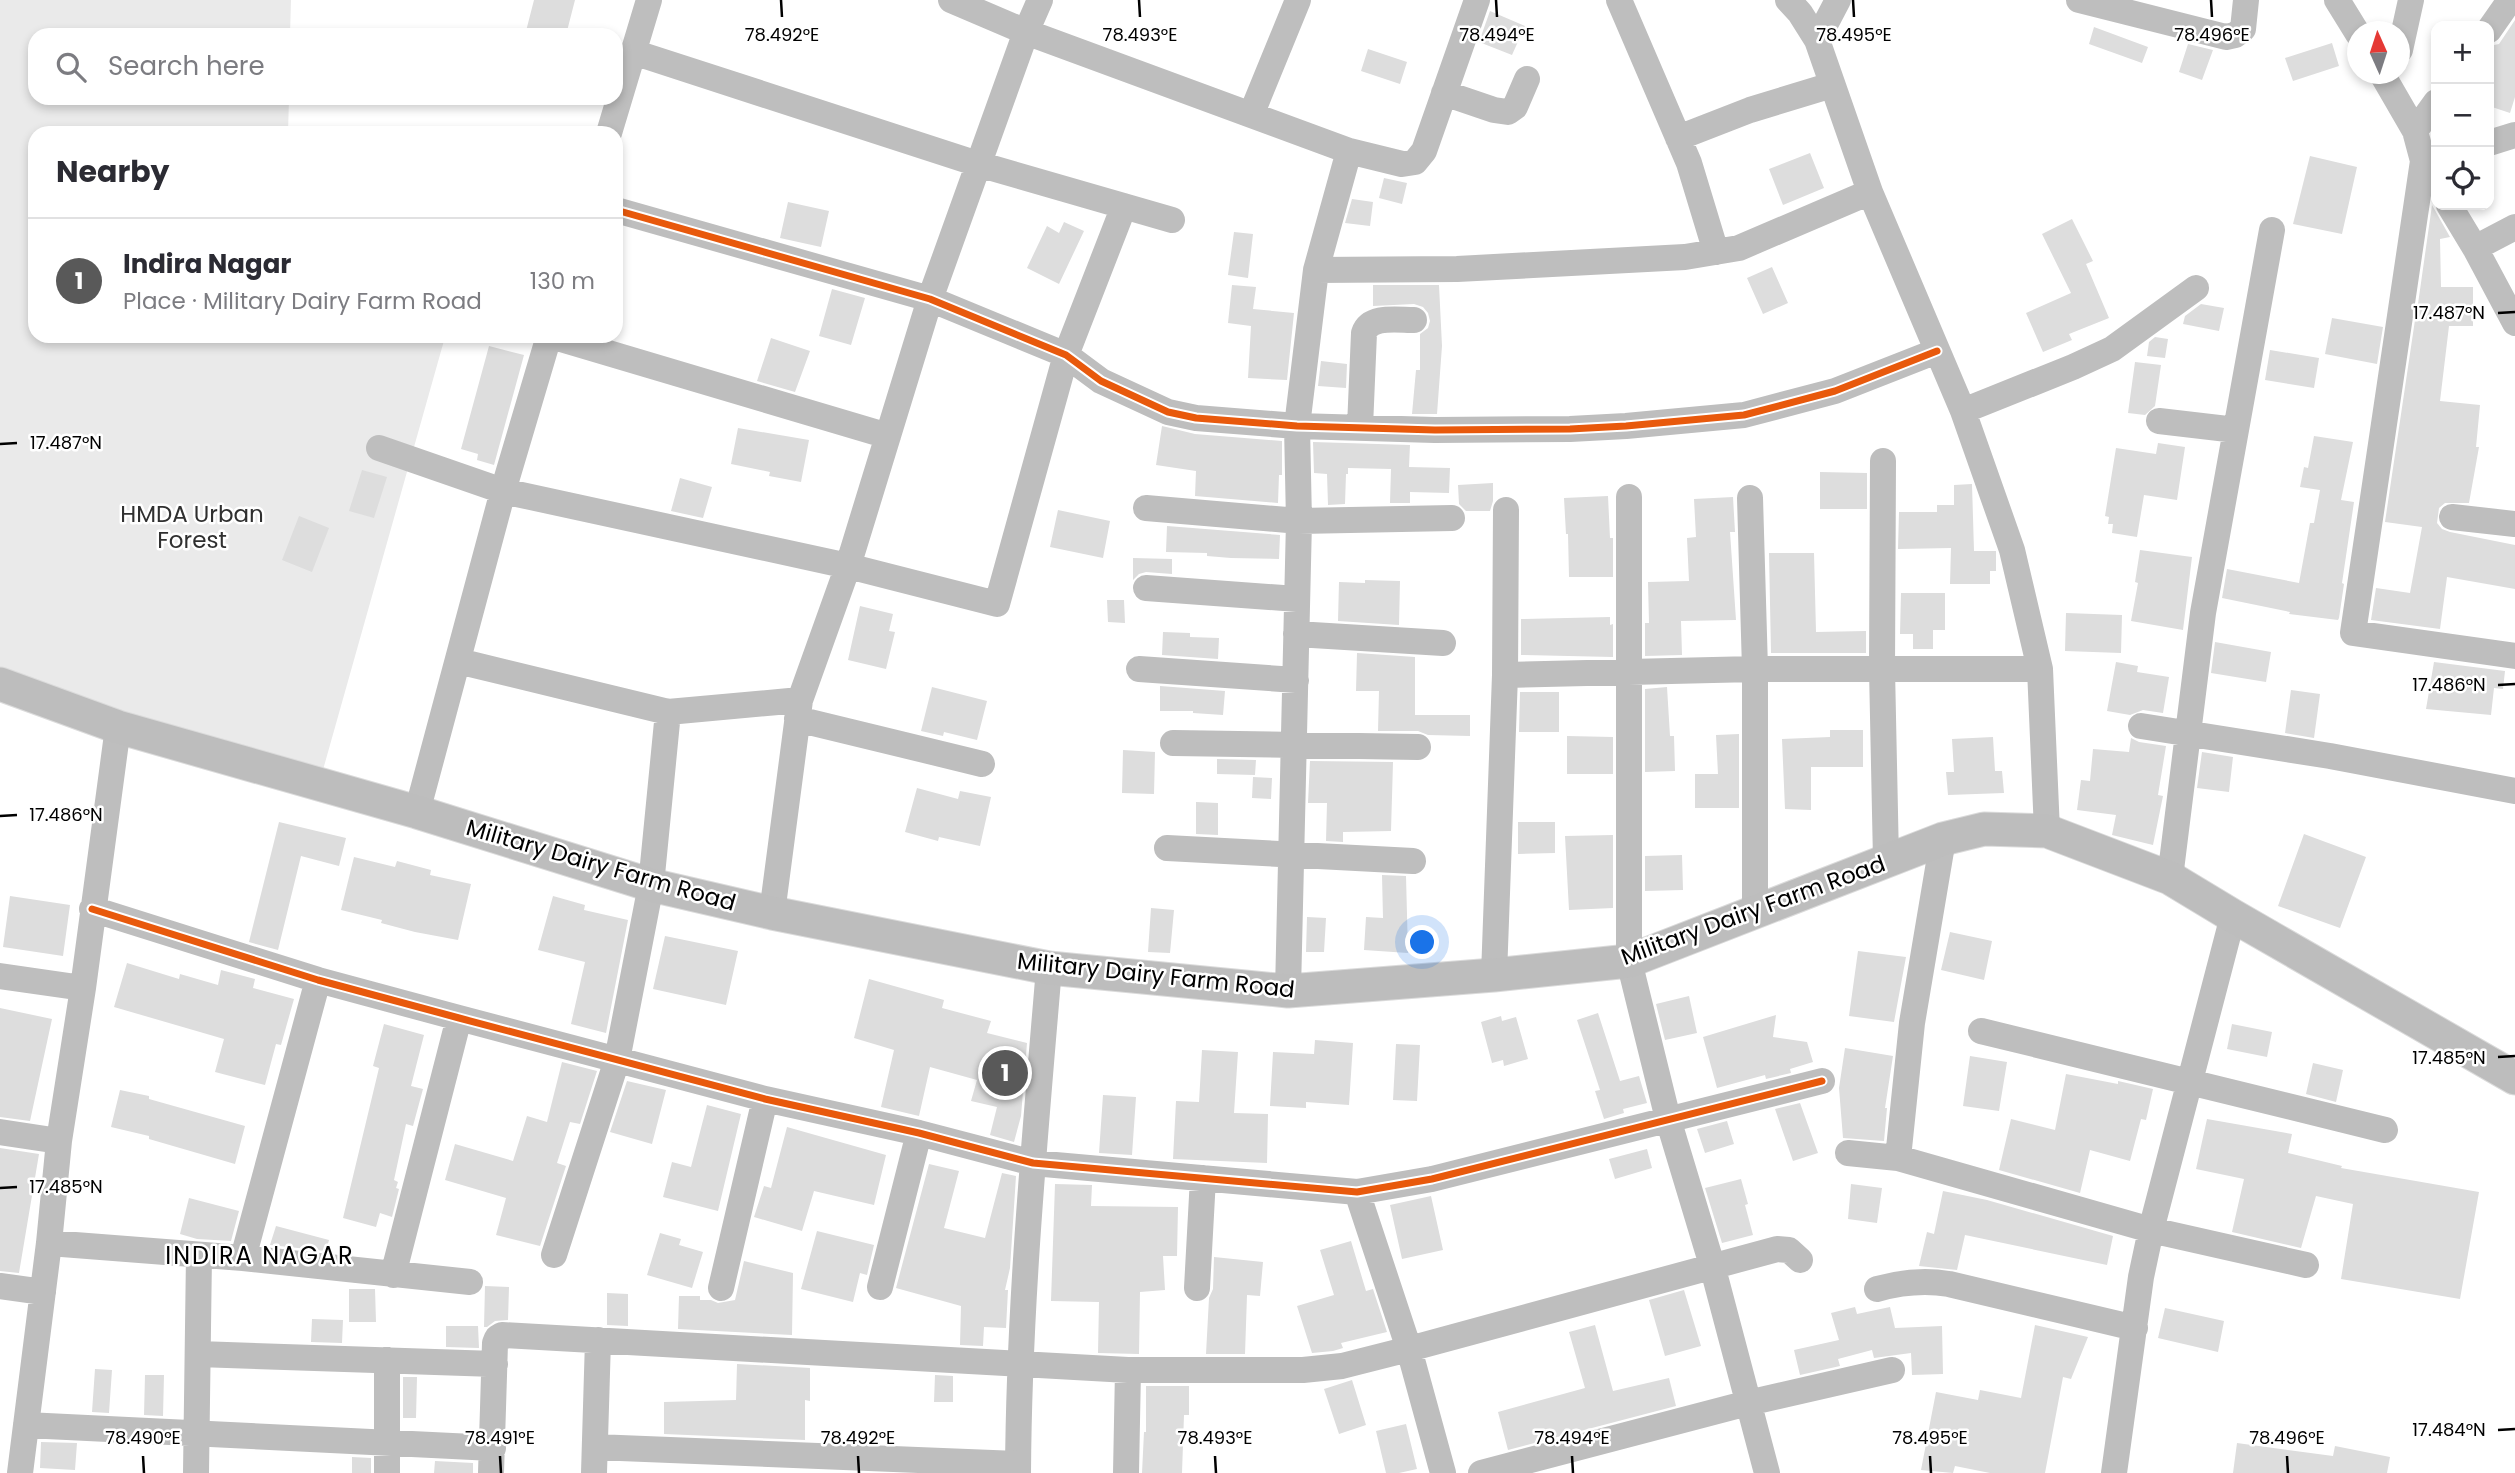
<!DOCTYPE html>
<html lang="en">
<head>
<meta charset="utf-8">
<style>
	:root { --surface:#fff; --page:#f2f2f3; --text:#2b2b33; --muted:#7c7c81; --line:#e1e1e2; --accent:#595959 }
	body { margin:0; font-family:Poppins,sans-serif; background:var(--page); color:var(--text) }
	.controls { position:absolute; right:21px; top:21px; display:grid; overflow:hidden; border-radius:14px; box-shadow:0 4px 10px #0003 }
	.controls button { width:63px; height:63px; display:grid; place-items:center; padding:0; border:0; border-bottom:2px solid var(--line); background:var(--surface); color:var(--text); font:35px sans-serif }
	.compass { position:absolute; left:2347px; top:21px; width:63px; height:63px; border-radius:50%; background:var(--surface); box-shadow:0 4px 10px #0003; rotate:357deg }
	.you { position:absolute; left:1423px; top:943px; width:24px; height:24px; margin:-18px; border:5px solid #fff; border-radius:50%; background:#1a73e8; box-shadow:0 0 0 10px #1a73e833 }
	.badge { display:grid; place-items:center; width:46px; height:46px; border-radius:50%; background:var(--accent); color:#fff; font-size:23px; font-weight:700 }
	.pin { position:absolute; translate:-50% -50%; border:4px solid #fff; box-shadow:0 2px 7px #0006 }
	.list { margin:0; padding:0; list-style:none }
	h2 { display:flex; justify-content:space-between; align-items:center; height:91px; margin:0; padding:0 28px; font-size:30px }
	h2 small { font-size:23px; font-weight:400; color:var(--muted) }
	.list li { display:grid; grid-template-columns:46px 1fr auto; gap:21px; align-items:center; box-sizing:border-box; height:126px; padding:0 28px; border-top:2px solid var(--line) }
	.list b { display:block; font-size:26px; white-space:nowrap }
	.list p { margin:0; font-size:23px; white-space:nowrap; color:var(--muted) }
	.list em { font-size:23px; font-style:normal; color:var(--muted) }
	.icon { flex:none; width:38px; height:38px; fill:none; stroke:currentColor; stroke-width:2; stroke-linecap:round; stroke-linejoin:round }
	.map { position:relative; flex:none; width:2515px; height:1473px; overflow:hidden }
	.search { position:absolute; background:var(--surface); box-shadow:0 4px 10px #0003; left:28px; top:28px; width:595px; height:77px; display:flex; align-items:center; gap:18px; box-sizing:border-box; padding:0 24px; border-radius:21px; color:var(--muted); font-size:26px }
	.panel { position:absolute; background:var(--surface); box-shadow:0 4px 10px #0003; left:28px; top:126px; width:595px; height:217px; border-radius:21px }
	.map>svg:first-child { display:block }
</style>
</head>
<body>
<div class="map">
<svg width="2515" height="1473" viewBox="0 0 2515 1473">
	<rect width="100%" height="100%" fill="#fff"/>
	<path fill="#eaeaea" d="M0,0H291L290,35H35V98H289L288,133H35V336L445,337L319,784L0,680Z"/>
	<path fill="#ddd" d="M534,0H575L566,35H525Z
		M1490,11L1525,26L1512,55L1479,42Z
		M2515,20V97L2510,113L2489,106V46L2499,44Z
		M2094,27L2148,47L2142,63L2089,44Z
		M2332,43L2339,66L2293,81L2285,58Z
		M2188,44L2213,50L2202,80L2179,72Z
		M1368,49L1407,62L1400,84L1361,71Z
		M1810,153L1824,188L1783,205L1769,169Z
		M2310,156L2357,167L2342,234L2293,224Z
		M1384,178L1407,183L1402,204L1379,198Z
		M1352,199L1373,202L1370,226L1345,223Z
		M788,202L829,211L821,247L780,238Z
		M2432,205L2450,237L2440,239L2441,287H2473V326H2449L2440,401L2480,405L2476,447H2479L2469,503H2445L2439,508L2437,523L2442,529L2450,532L2515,545V589L2447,577L2440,629L2371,620L2376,588L2410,593L2422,527L2385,522L2415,320H2419L2418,304Z
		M2072,219L2093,261L2086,264L2109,318L2069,334L2072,340L2043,352L2026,313L2071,293L2042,234Z
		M1064,222L1084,231L1059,284L1027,268L1047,226L1059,233Z
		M1234,232L1253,234L1248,278L1228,275Z
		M1772,267L1788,303L1763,314L1747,278Z
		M1232,285L1256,287L1253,309L1294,313L1287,380L1248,378L1251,326L1228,323Z
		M1373,285H1439L1442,346L1437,414H1412L1416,370H1420V334L1428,328L1430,321L1428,313L1423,307L1414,304L1373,306Z
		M832,289L865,298L851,345L819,336Z
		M2201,304L2224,308L2219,331L2183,324L2185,316Z
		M2332,318L2383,327L2377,364L2325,354Z
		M2155,337L2168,339L2165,358L2147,356L2149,342Z
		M771,338L810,351L795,392L757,381Z
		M489,346L524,355L494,465L477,460L478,454L461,449Z
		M2270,350L2319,358L2314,388L2265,380Z
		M1321,361L1347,364L1346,388L1318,386Z
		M2135,362L2161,365L2155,406L2145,415L2128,413Z
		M1162,426L1195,434L1282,441V475H1279L1278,503L1195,496L1196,471L1156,465Z
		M738,428L809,440L801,482L769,476L770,472L731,464Z
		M2314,436L2353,442L2341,500L2354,502L2342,583L2344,584L2339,618L2338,620L2289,614L2290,612L2222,598L2227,569L2299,583L2310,523H2314L2320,490L2300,487L2304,467L2308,468Z
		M1313,442L1410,445L1409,467L1450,468L1449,493L1410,492V503H1390L1391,469L1348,468V474H1346L1345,504L1328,505L1327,474L1314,473Z
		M2158,443L2185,447L2177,500L2144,495L2137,537L2112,533L2113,524H2108L2109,517L2105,516L2116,448L2156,454Z
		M362,470L387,477L374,518L349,511Z
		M1820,472L1867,473V509H1820Z
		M680,478L712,487L703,518L671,511Z
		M1493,483V501L1490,511H1466L1459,504L1458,485Z
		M1972,484L1974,551H1996V571H1990V584H1950L1951,548L1898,549L1899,512H1937V505H1954V485Z
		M1608,496L1610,538H1613V577H1569L1568,534H1566L1564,498Z
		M1733,497L1735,532H1730L1736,620L1681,621L1682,655L1645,656V623H1649L1648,582L1689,581L1687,538L1696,537L1694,499Z
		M1058,510L1110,521L1103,558L1050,547Z
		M299,516L329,528L312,572L282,560Z
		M1167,526L1280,535L1279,559L1231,558L1207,556V553L1166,552Z
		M2140,550L2192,557L2183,630L2131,621L2138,583L2135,582Z
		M1769,553H1814L1816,632L1866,631V653H1771Z
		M1133,558L1172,559V574L1146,572L1139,574L1133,580Z
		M1365,580L1400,581L1399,625L1338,621L1339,582L1365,583Z
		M1901,593H1945V630H1933V649H1913V634H1900Z
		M1107,600H1124L1125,623L1108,622Z
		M860,606L893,614L889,631L895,632L886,669L848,660Z
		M2066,613L2122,615L2121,653L2065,651Z
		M1610,617V625L1613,624V657L1521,655V619Z
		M1163,632L1190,633V637L1219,638L1218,659L1162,655Z
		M2215,642L2271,652L2266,682L2211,673Z
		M1357,653L1415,657V715H1470V736L1428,735L1418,731H1378L1379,691H1356Z
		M2116,662L2138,666L2137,672L2169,677L2163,713L2143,710L2130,715L2107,711Z
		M2434,662L2505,671L2503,689L2494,688L2491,715L2426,709Z
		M1160,686L1225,691L1223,715L1193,713V711H1160Z
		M932,687L987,701L977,740L944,732L943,736L921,731Z
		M1667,687L1670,736H1674L1675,771L1645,772V689Z
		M2291,690L2320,694L2314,738L2285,733Z
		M1520,692H1559V732H1519Z
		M1830,730H1863V767H1811V810L1785,809L1782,739L1830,737Z
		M1739,734V808H1695V774H1718L1716,735Z
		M1567,736L1613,737V774H1567Z
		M1993,737L1995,771H2002L2004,793L1948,795L1946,772H1954L1952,739Z
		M2131,738L2139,742L2166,746L2158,795L2163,796L2153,845L2112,835L2116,815L2077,810L2081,780L2090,781L2093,749L2129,752Z
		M1123,750L1155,752L1154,794L1122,793Z
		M2202,752L2233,757L2229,792L2197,788Z
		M1217,759L1256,760L1255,775L1217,774Z
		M1310,761L1393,762L1391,831L1343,832V842L1326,841L1327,803H1308Z
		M1253,777L1272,778L1271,799L1252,798Z
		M917,788L958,799L960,791L991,797L980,846L939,837L938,841L905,832Z
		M1196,802L1218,803V835L1196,834Z
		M279,822L346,838L339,866L301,856L278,950L249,942Z
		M1518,822H1555V853L1518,854Z
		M2304,834L2366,857L2340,928L2278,906Z
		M1613,835V908L1569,910L1565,836Z
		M1682,855L1683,890L1645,891V856Z
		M354,857L395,867L397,861L431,870L430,875L471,884L458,940L415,932L381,923L382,920L341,910Z
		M1382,875L1406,876L1408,953L1364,950L1366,917L1383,918Z
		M10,896L70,905L63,956L3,947Z
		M553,896L585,905L584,910L628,920L606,1033L571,1024L585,962L538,950Z
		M1151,908L1174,910L1170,953L1148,952Z
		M1307,917L1326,918L1324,952H1306Z
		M1950,932L1992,941L1984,980L1941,970Z
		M665,936L738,951L726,1005L653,989Z
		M1858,951L1906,957L1894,1022L1849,1016Z
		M127,963L179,979L180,974L218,985L221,970L255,979L253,988L294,999L281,1045L276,1044L265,1085L215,1072L224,1039L114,1007Z
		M869,979L944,1000L942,1008L991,1021L987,1033L1027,1043L1021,1116L1014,1142L990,1135L997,1107L971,1101L977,1080L930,1067L919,1116L881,1107L894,1050L854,1038Z
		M1689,996L1697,1033L1665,1040L1656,1004Z
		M0,1008L52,1019L30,1121L0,1117Z
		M1598,1013L1620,1081L1639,1076L1647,1103L1623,1109L1624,1113L1604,1119L1595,1091L1600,1090L1577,1020Z
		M1776,1015L1773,1037L1807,1042L1813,1062L1790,1069L1791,1073L1766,1079L1765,1075L1717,1088L1703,1037Z
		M1501,1016L1502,1021L1516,1017L1528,1059L1504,1066L1503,1060L1492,1063L1481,1022Z
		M384,1024L424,1035L411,1086L423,1089L413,1126L406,1124L394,1180L398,1182L396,1188L399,1189L392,1217L380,1213L376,1227L343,1218L379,1068L373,1066Z
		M2232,1024L2272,1032L2267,1057L2227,1049Z
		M1315,1040L1353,1043L1349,1105L1306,1102V1108L1270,1106L1273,1052L1314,1054Z
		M1396,1044L1420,1045L1417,1101L1393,1100Z
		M1845,1048L1893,1056L1885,1108H1887L1884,1141L1843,1138L1839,1088Z
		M1202,1050L1238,1052L1234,1113L1268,1114L1267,1163L1173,1159L1176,1101L1199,1102Z
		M1970,1056L2007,1062L1999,1111L1963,1106Z
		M562,1062L597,1071L580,1124L570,1122L557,1163L566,1166L540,1246L496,1235L506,1198L445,1180L455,1144L513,1161L527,1116L547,1122Z
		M2313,1063L2343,1070L2336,1102L2306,1094Z
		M2066,1074L2118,1084V1081L2153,1089L2146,1120L2141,1119L2130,1161L2090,1150L2080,1193L1999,1170L2011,1119L2055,1130Z
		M627,1081L666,1090L652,1144L610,1132Z
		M120,1090L149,1096V1099L245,1126L235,1164L149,1139V1136L111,1127Z
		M1103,1095L1136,1097L1132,1155L1099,1153Z
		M1800,1103L1818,1153L1793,1161L1775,1109Z
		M707,1105L741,1114L718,1211L663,1197L672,1162L691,1167Z
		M2207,1119L2292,1134L2288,1153L2342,1166L2341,1168L2479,1192L2460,1299L2341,1279L2353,1204L2316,1196L2301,1248L2232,1232L2244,1179L2196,1169Z
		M1727,1121L1734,1144L1705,1153L1697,1129Z
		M787,1127L886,1155L874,1205L814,1191L802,1231L754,1217L764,1186L771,1188Z
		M0,1148L39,1154L19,1273L0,1271Z
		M1647,1149L1652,1168L1615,1179L1609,1159Z
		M929,1164L959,1171L944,1228L985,1238L1002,1173L1016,1176L1010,1268L1005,1290H1008L1006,1328L984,1327L983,1346L960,1345L961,1306L896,1288Z
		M1741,1179L1748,1204L1745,1205L1753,1235L1722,1243L1705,1188Z
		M1055,1184L1092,1185L1091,1206L1178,1207L1177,1256H1163L1165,1290L1140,1292L1139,1354L1098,1353L1099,1302L1051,1301Z
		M1851,1184L1882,1188L1877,1223L1848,1219Z
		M1943,1191L1987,1200L2113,1236L2107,1265L1965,1235L1957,1270L1919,1266L1927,1232L1934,1234Z
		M1431,1196L1443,1250L1402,1259L1390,1205Z
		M189,1198L239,1211L231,1241L197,1239L180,1234Z
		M276,1226L329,1240L326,1251L270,1245Z
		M817,1231L874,1245L867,1275L860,1273L853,1302L801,1289Z
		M660,1233L681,1239L679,1245L703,1252L692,1288L647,1275Z
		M1351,1241L1366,1291L1373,1289L1387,1332L1341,1343L1343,1348L1333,1351L1312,1353L1297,1306L1334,1295L1320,1250Z
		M1214,1257L1263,1262L1260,1296L1247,1295L1245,1354H1206L1209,1298L1213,1289Z
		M744,1261L793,1273L792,1335L678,1329L679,1296H700V1300H711L718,1303L735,1300Z
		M485,1286L509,1287L508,1320L495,1321L487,1327H484Z
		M349,1289H375L376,1322H349Z
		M1684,1290L1701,1346L1665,1356L1649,1300Z
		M607,1293L628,1294V1326L607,1325Z
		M1855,1307L1857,1314L1890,1307L1895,1328L1942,1326L1943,1374L1912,1375L1911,1353L1874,1358L1872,1350L1838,1359L1840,1366L1800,1375L1794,1350L1839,1340L1831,1313Z
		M2165,1308L2224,1321L2218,1352L2158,1338Z
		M312,1319L343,1320L342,1343L311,1342Z
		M1595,1325L1613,1391L1669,1378L1676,1406L1508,1450L1498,1412L1585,1388L1569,1332Z
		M2035,1325L2088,1337L2071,1379L2063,1377L2045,1473H1990L1955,1466L1953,1473L1921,1470L1936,1392L1978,1400L1980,1390L2021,1398Z
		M446,1326H478L479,1348L446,1347Z
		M737,1364L810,1368V1401L805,1400V1440L664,1434V1402L736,1400Z
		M95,1369L112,1370L109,1413L92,1412Z
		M145,1375H164L163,1416L144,1415Z
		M935,1375L953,1376V1402H934Z
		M403,1377H417L416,1418H403Z
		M1352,1380L1366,1425L1339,1434L1324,1389Z
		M1146,1386H1189V1415H1184L1182,1473H1142L1144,1432H1146Z
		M1406,1424L1417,1469L1399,1473H1386L1376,1431Z
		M41,1442L77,1443L75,1470L40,1468Z
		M2237,1443L2333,1456L2335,1446L2390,1457L2387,1473H2233Z
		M352,1457L371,1458V1473H352Z
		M435,1461L473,1463V1473H434Z"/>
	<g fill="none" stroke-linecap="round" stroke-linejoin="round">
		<g stroke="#dbdbdb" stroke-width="35">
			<path id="major" d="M0,684L118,727L417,812L651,885L772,913L1049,968L1288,991L1494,975L1629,961L1943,839L1984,829L2047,831L2170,878L2233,916L2515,1078"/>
		</g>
		<path stroke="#bebebe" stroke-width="26" d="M951,0L1026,32L1349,151L1402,164L1415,162L1424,151L1477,0
			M1619,0L1689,163L1716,252
			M1788,0L1800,13L1817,40L1870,192L1963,411L2012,550L2040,669L2047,831
			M2079,0L2226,37L2235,35L2243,29L2246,0
			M2337,0L2358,34
			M2489,30L2510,0
			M1817,40L1838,0
			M2400,50L2411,0
			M633,52L978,164L1172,220
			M2382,74L2415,131L2423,161L2431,175
			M1444,93L1494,110L1508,112L1515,107L1527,79
			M1251,115L1298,0
			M2415,131L2436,102
			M609,133L649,0
			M1678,138L1750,110L1832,85
			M2489,143L2515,135
			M2436,157L2423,161L2353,633L2515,656
			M2449,205L2475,248L2515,323
			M616,210L930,299L1066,355L1101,381L1168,412L1196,418L1297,426L1435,430L1570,429L1626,426L1744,415L1835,391L1937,351
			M2475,248L2515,227
			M1316,270L1457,269L1685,257L1739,248L1870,192
			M551,336L888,436
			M1963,411L2073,367L2112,349L2196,288
			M2159,421L2236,430
			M1360,427L1364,333C1370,315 1397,320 1414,320
			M379,448L503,491L848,566L997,604L1066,355L1124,206
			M1883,461L1882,669L1886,860
			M1629,497V961L1668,1119L1712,1265L1767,1473
			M1750,498L1755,669V912
			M1146,508L1299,521L1452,518
			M2452,517L2515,524
			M1146,588L1297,599
			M1296,634L1443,643
			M458,661L668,712L800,700
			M1139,669L1296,680
			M1505,675L1506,510
			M797,719L982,764
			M2141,726L2330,756L2515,791
			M1173,743L1418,747
			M417,812L503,491L549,336
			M1167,848L1413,861
			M2170,878L2203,613L2272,230
			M92,909L318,980L459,1018L765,1099L919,1133L1033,1163L1357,1192L1432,1179L1822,1081
			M772,913L800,700L848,566L930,299L1026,32L1040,0
			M1494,975L1505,675L1755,669H2040
			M0,976L83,988
			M1288,991L1299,521L1297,426L1316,270L1349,151
			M1981,1031L2385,1130
			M0,1132L59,1141
			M1848,1153L1898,1158L2151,1230L2306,1265
			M1898,1158L1912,1023L1943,839
			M1357,1192L1409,1349L1443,1473
			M49,1243L243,1258L470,1282
			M554,1255L617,1060L651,885L668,712
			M243,1258L318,980
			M393,1275L459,1018
			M0,1286L43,1292
			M880,1287L919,1133
			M721,1288L765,1099
			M1197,1288L1203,1178
			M1877,1289C1902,1282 1924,1280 1949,1284L2135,1328
			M198,1354L495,1364
			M26,1425L493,1448
			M595,1447L1018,1464
			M20,1473L49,1243L59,1141L83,988L118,727
			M196,1473L199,1255
			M387,1473V1360
			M491,1473L495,1343L497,1338L502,1335L1128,1370H1303L1342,1366L1409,1349L1777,1249L1789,1250L1800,1260
			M594,1473L598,1340
			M1018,1473C1019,1304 1035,1136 1049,968
			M1126,1473L1128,1370
			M1481,1473L1748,1403L1892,1370
			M2114,1473L2141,1277L2151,1230L2233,916"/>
		<use href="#major" stroke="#bdbdbd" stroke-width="33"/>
		<g stroke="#fff" stroke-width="11">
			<path id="cycleway" d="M616,210L930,299L1066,355L1101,381L1168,412L1196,418L1297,426L1435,430L1570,429L1626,426L1744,415L1835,391L1937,351
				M92,909L318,980L459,1018L765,1099L919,1133L1033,1163L1357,1192L1432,1179L1822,1081"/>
		</g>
		<use href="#cycleway" stroke="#e8590c" stroke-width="7"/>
	</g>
	<path fill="none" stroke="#000" stroke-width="2.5" d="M781,0L782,17M1139,0L1140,17M1496,0L1497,17M1853,0L1854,17M2211,0L2212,17M2498,313L2515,312M0,444L17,443M2498,685L2515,684M0,816L17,815M2498,1057L2515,1056M0,1188L17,1187M2498,1430L2515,1429M143,1456L144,1473M500,1456L501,1473M858,1456L859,1473M1215,1456L1216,1473M1572,1456L1573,1473M1930,1456L1931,1473M2287,1456L2288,1473"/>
	<g text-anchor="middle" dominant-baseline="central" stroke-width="5" stroke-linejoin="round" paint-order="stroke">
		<g font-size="23" fill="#303030" stroke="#fff">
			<text x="192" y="514">HMDA Urban<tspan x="192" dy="26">Forest</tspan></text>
		</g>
		<g font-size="23" fill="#000" stroke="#fff">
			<text transform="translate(601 865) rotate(16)">Military Dairy Farm Road</text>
			<text transform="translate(1753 910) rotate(-20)">Military Dairy Farm Road</text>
			<text transform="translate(1156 975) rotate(6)">Military Dairy Farm Road</text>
		</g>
		<g font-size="24" letter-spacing="2" fill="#000" stroke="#fff">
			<text x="260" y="1255">INDIRA NAGAR</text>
		</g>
	</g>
	<g font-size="18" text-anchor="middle" fill="#000" stroke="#fff" stroke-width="5" stroke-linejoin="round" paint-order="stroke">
		<text x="782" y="41">78.492°E</text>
		<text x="1140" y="41">78.493°E</text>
		<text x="1497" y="41">78.494°E</text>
		<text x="1854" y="41">78.495°E</text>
		<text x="2212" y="41">78.496°E</text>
		<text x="2449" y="319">17.487°N</text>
		<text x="66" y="449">17.487°N</text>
		<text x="2449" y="691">17.486°N</text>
		<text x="66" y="821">17.486°N</text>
		<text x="2449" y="1064">17.485°N</text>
		<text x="66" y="1193">17.485°N</text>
		<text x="2449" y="1436">17.484°N</text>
		<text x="143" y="1444">78.490°E</text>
		<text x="500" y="1444">78.491°E</text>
		<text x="858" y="1444">78.492°E</text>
		<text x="1215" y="1444">78.493°E</text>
		<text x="1572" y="1444">78.494°E</text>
		<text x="1930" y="1444">78.495°E</text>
		<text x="2287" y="1444">78.496°E</text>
	</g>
</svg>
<div class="controls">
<button>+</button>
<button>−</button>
<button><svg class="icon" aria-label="locate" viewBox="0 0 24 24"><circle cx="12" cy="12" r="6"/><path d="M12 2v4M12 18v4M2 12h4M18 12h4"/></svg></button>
</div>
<svg class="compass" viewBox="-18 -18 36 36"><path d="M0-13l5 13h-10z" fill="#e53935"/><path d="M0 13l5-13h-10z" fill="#7c7c81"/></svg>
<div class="you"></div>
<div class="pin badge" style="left:1005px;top:1073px">1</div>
<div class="search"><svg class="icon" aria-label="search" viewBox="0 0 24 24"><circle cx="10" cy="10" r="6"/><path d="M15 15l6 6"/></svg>Search here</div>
<section class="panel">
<h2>Nearby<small></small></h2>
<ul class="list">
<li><span class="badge">1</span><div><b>Indira Nagar</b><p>Place · Military Dairy Farm Road</p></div><em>130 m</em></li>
</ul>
</section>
</div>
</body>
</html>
